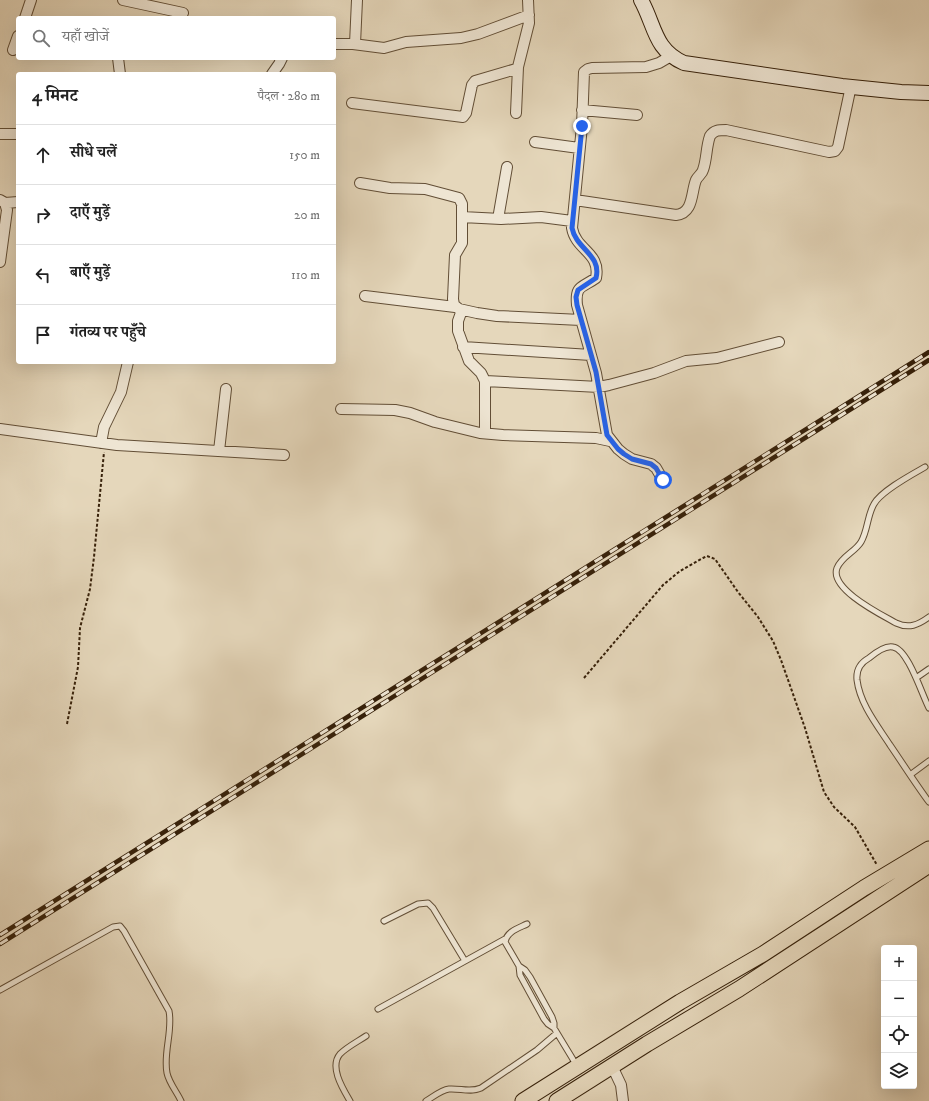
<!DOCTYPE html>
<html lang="hi">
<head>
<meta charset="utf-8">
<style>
	:root { --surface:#fff; --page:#f6f6f6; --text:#222; --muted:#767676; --line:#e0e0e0 }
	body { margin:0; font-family:"IM FELL DW Pica","Noto Serif Devanagari",serif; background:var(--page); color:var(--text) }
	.controls { position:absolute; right:12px; bottom:12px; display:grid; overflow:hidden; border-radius:4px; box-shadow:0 4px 16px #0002 }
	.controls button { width:36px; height:36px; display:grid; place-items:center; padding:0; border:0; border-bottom:1px solid var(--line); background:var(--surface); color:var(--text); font:20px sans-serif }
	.stop { position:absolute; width:12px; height:12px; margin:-9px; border:3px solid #2563eb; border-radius:50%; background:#fff }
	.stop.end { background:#2563eb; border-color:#fff; box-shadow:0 1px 4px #0008 }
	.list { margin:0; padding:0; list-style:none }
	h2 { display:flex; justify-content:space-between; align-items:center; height:52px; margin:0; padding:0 16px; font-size:17px }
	h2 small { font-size:13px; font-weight:400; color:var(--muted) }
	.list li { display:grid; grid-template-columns:26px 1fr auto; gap:12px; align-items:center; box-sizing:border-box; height:60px; padding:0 16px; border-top:1px solid var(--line) }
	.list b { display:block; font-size:15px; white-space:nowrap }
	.list em { font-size:13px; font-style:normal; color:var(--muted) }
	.icon { flex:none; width:22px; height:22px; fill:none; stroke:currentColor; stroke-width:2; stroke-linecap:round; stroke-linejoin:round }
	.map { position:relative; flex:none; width:929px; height:1101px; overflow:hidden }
	.search { position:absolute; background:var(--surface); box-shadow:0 4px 16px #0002; left:16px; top:16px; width:320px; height:44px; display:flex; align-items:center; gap:10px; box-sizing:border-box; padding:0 14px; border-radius:4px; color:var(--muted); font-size:15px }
	.panel { position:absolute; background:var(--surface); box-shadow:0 4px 16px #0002; left:16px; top:72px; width:320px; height:292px; border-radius:4px }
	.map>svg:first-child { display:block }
</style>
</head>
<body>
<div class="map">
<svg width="929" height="1101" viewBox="0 0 929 1101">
	<rect width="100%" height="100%" fill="#e5d7bb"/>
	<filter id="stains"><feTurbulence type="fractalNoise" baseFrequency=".005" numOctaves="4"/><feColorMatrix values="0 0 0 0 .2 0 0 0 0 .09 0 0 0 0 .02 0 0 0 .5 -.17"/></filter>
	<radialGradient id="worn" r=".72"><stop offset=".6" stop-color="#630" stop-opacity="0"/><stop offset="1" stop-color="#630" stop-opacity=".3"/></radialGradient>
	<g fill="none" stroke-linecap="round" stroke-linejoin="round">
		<g stroke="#624e36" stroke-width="7">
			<path id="lane" d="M925,467C911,475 881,491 874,504C867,516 868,530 861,542C855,552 842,556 837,568C829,589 882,615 896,623C909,629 918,625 929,617
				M916,678L929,669
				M929,708C922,695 908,649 893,647C885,645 875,653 869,658C860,663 856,670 857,680C860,704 877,725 890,745C903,764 915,783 929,802
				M910,775L929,761
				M384,921L418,904L428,903L433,908L465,961
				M527,924C519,928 507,931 505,942L519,966L525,970L530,977L552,1017L554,1023V1028
				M519,966L520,975L544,1019L548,1024L554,1028L577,1066
				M0,990L113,927L120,926L124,931L169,1011C173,1031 163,1053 167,1073C169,1083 177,1092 181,1101
				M378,1009L505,939
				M350,1101C343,1089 329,1067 340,1054C347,1047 357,1042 366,1036
				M426,1101C433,1097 441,1090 449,1089C460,1088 470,1093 481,1088L537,1050L557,1033"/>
		</g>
		<g stroke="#624e36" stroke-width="12">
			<path id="street" d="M123,0L183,13
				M25,18L31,0
				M334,44H353L384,48L406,42L461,38L478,34L529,15
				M355,44L357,0
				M13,50L18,36
				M118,58L120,74
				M272,74L279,64L282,58
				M352,103L463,117L466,113L472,85L475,81L516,69L518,67L529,23L528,0
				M582,110L637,115
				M516,113L518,67
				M0,134H18
				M535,142L579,148
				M360,183L390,188L425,189L459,198L462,204V243L455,255L453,299L454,305L459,309L477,313L497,316L581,320
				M0,200L5,203L7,210L0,262
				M575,200L676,215C694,213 691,192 696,180C698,176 702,174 703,170C707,159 706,147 710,136C714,130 719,130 726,130L829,152L835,151L838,147L851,86
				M5,203L18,202
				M462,217L501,219L541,217L572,221
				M498,219L507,167
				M365,296L455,307
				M462,310L458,321V331L469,361L481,373L485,381V433
				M463,347L591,355
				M485,381L599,387L609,385L654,373L686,361L717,358L779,342
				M341,409L395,410L410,413L435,422L480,433L503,435L596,438L610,441
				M0,429L117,445L284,455
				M101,443L104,427L121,392L128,362
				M219,451L226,389
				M663,480L656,468L651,464L632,459L624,454L618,449L607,435L596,373L577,305C575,285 582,288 596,278C601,252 576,251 572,228L582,126L584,72L588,69L592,68L646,67L659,63L671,56
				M612,1066L621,1085L623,1101"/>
		</g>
		<g stroke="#37210a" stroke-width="16">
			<path id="secondary" d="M641,0C655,25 654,50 684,63L842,86L901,92L929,93"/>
		</g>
		<g stroke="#37210a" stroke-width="17">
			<path id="primary" d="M523,1101L680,1002L763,954L864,888L929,849
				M557,1101L647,1044L739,989L929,865"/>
		</g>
		<path stroke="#37210a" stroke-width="2" stroke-dasharray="3 2" stroke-linecap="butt" d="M584,678L663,585L680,571L703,558L707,556L715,559L738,592L758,617L773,641L781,660L805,728L824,792L834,807L855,827L877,865
			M67,724L78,667L80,628L90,589L94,557L104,452"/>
		<use href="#lane" stroke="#eee5d3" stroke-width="5"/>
		<use href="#street" stroke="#eee5d3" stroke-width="10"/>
		<use href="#secondary" stroke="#eee5d3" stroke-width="14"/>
		<use href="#primary" stroke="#e5d7bb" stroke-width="15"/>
		<g stroke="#37210a" stroke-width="4.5">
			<path id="rail" d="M0,935L929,352
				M0,944L929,360"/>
		</g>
		<use href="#rail" stroke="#eee5d3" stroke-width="3" stroke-dasharray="9" stroke-linecap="butt"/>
	</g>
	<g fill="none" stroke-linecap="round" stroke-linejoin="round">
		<path stroke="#2563eb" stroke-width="5" d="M582,126L572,228C576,249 602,255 596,278L578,290L576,297L577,305L596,372L607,435L618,449L624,454L632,459L651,464L656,468L663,480"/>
	</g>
	<rect width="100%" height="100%" filter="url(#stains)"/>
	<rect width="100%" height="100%" fill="url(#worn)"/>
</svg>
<div class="controls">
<button>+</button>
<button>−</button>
<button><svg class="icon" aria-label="locate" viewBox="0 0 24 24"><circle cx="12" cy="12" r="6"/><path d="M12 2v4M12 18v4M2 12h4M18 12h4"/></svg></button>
<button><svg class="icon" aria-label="layers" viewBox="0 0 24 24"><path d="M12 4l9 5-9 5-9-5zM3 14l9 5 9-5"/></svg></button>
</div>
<div class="stop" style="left:663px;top:480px"></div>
<div class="stop end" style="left:582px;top:126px"></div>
<div class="search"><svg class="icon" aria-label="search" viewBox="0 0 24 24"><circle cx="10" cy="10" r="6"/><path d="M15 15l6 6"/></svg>यहाँ खोजें</div>
<section class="panel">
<h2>4 मिनट<small>पैदल · 280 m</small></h2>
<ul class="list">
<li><svg class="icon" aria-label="ahead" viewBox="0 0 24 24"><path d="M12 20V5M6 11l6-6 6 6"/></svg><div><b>सीधे चलें</b></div><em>150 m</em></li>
<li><svg class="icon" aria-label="right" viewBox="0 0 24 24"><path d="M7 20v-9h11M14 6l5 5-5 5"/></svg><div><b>दाएँ मुड़ें</b></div><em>20 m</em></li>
<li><svg class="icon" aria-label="left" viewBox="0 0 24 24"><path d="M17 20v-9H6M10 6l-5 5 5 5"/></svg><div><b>बाएँ मुड़ें</b></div><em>110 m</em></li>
<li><svg class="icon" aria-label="arrive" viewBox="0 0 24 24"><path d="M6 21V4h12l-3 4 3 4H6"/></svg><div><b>गंतव्य पर पहुँचे</b></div></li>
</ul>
</section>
</div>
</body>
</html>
